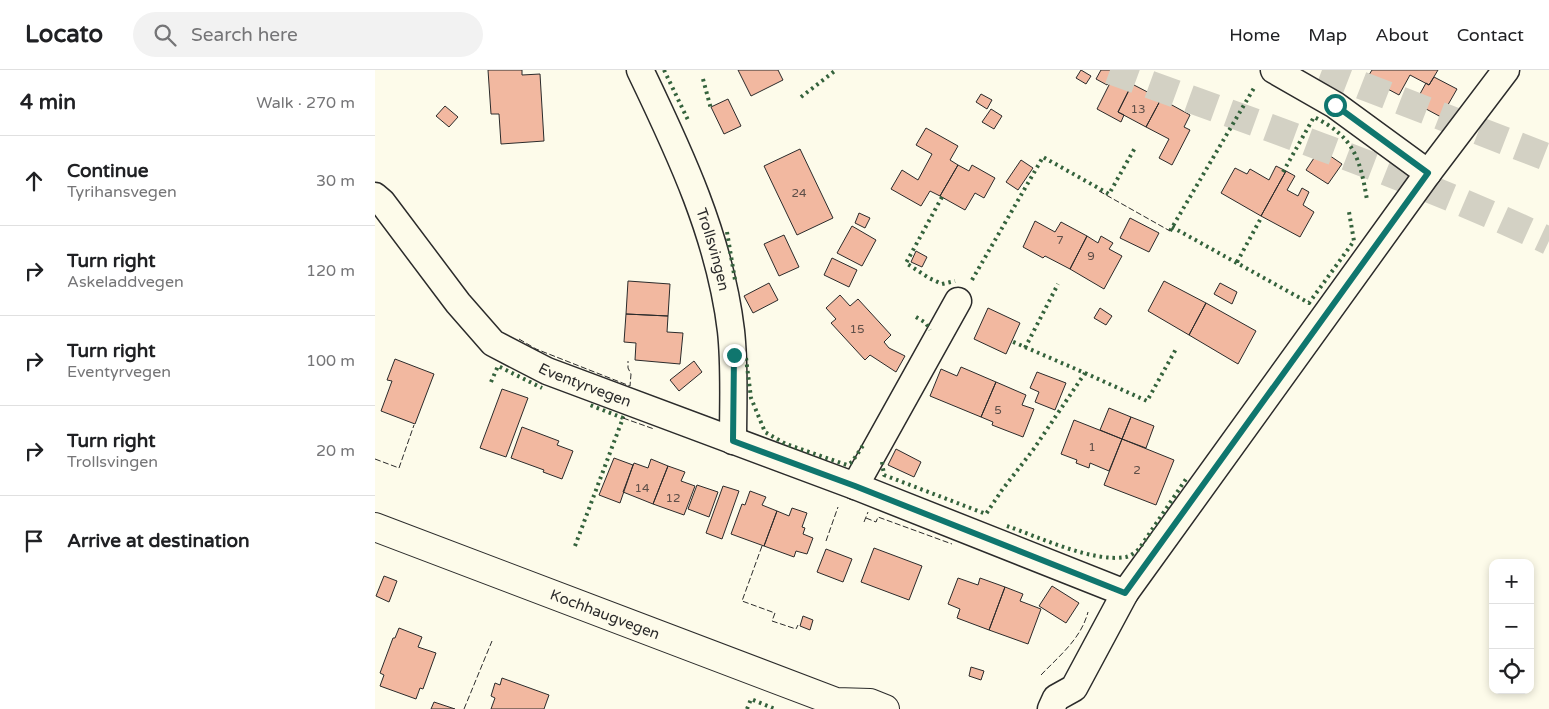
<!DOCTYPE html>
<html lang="en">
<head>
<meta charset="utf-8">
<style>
	:root { --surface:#fff; --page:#f2f2f2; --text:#202124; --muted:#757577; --line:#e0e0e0 }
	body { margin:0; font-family:"Varela Round",sans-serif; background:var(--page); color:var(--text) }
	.controls { position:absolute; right:15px; bottom:15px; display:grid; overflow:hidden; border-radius:10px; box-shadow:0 2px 8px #0003 }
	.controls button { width:45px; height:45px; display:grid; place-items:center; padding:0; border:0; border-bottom:1px solid var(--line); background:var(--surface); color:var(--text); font:25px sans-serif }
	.stop { position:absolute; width:15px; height:15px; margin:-11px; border:4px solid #0f766e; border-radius:50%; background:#fff }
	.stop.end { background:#0f766e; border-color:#fff; box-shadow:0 1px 5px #0008 }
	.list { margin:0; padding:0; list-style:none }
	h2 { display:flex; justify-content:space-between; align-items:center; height:65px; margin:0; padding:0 20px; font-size:21px }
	h2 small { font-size:16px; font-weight:400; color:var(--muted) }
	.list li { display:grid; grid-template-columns:32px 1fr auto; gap:15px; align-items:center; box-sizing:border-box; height:90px; padding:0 20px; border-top:1px solid var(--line) }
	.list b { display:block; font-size:19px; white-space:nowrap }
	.list p { margin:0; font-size:16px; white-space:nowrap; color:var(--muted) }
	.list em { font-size:16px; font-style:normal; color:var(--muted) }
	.icon { flex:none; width:28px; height:28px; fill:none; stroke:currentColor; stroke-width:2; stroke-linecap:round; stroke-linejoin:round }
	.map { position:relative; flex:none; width:1174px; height:639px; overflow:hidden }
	header { display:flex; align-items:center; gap:30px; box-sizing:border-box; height:70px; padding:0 25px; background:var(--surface); border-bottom:1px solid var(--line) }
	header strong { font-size:24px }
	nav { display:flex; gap:28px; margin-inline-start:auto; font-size:18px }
	.search { width:350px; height:45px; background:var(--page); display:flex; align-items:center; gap:12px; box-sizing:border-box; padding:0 18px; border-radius:28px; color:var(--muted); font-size:19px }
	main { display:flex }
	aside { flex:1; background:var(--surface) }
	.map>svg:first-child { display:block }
</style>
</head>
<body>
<header>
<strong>Locato</strong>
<div class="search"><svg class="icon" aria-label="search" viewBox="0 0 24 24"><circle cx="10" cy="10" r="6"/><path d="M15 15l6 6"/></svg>Search here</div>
<nav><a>Home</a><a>Map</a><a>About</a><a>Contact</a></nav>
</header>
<main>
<aside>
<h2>4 min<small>Walk · 270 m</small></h2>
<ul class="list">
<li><svg class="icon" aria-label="ahead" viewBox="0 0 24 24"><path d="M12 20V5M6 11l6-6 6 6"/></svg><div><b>Continue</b><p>Tyrihansvegen</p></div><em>30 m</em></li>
<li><svg class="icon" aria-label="right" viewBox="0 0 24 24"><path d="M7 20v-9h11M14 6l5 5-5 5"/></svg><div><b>Turn right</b><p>Askeladdvegen</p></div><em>120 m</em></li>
<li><svg class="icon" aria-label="right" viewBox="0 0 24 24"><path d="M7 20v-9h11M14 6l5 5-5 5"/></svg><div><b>Turn right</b><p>Eventyrvegen</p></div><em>100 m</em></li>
<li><svg class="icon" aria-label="right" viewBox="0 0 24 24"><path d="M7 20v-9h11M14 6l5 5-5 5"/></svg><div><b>Turn right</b><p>Trollsvingen</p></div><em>20 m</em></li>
<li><svg class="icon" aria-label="arrive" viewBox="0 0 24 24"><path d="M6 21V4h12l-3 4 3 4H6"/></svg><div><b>Arrive at destination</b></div></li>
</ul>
</aside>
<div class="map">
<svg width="1174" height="639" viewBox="0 0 1174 639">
	<rect width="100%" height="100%" fill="#fdfbea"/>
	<path fill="#f2b8a0" stroke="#2b2b2b" d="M113,0H147V5L165,4L169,71L126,74L124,44H116Z
		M363,0H403L408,10L376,26Z
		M706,0L716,6L711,14L701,8Z
		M726,0H740L732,15L721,9Z
		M997,0H1063L1054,15L1035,5L1024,25L992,8Z
		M738,7L756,16L743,42L749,45L746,52L722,39Z
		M1059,7L1082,19L1066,47L1040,33L1051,13L1054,15Z
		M757,14L786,29L771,57L743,42Z
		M606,24L617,30L612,39L601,32Z
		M353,29L366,56L349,64L336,37Z
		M786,29L815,45L809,57L815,60L797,95L784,88L794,69L771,57Z
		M70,36L83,47L74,57L61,46Z
		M616,39L627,46L619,59L607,52Z
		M551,58L583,76L575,90L583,95L565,126L555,121L546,136L516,119L527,100L543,110L557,84L541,75Z
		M425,79L458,148L422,165L389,96Z
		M945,79L967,94L953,114L931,100Z
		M646,90L658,98L643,120L631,112Z
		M583,95L594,101L597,95L620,108L609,128L600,123L590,140L565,126Z
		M901,96L911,101L886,146L846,123L860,98L872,104L875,99L894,110Z
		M911,101L920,106L912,120L923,126L927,118L934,122L928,135L939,142L925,167L886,146Z
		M484,143L495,148L490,158L480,153Z
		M755,148L784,163L774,182L745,168Z
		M660,151L680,162L686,152L712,166L695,199L670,186L668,188L648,177Z
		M477,156L501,170L487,196L462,183Z
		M409,165L424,197L404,206L389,174Z
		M712,166L723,173L726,166L738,173L734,179L747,186L729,219L695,199Z
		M541,181L552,187L547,197L536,192Z
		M457,188L482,200L474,217L449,205Z
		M253,211L295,214L293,246L251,244Z
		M789,211L831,233L814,265L773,241Z
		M394,213L403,230L378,243L369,226Z
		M845,213L862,222L857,234L839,224Z
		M465,225L475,236L483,229L516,265L509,272L514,278L530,286L521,302L495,285L490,290L456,253L461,249L451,238Z
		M831,233L881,261L863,294L814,265Z
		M613,238L645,253L631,284L599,269Z
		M725,238L737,246L731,255L719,248Z
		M251,244L293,246L292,262L308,263L305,294L260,290L261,273L249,272Z
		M20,289L59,304L40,354L6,341L17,311L12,310Z
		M319,291L327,302L304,321L295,310Z
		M586,297L621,312L606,347L555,326L566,299L582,306Z
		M662,302L691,313L680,340L660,332L664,322L655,318Z
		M621,312L651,325L647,335L659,339L648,367L617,355L618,352L606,347Z
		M127,319L153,328L131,387L105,378Z
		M734,338L756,347L747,369L725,360Z
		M756,347L779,356L771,378L747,369Z
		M699,350L747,369L734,401L715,393L714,398L701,393L702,390L686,384Z
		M147,357L184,371L182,375L198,381L187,409L168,402L169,400L136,388Z
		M747,369L799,390L781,435L729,415Z
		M521,379L546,392L539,407L513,395Z
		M239,388L258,395L245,433L224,425Z
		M276,389L293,396L278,434L248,422L259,393L273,398Z
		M293,396L310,402L306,411L320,416L309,445L278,434Z
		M322,415L343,422L334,447L313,439Z
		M348,416L364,421L347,469L331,463Z
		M375,421L391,427L387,435L402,441L389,476L356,464L367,434L370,435Z
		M417,438L432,443L427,457L430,458L428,464L438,468L432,484L421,481L419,487L389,476L402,441L414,446Z
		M499,478L547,496L534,530L486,512Z
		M451,479L477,489L468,512L442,502Z
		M9,506L22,511L14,532L1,526Z
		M583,508L603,515L605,508L630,517L614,560L582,548L585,539L573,534Z
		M677,516L704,533L691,553L664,536Z
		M630,517L648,524L645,531L666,539L653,574L614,560Z
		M428,546L438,550L435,560L425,556Z
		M24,558L47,567L43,577L61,583L48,619L45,618L41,629L5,616L9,605L5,603L18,568H20Z
		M596,597L609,601L606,610L594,606Z
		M127,608L174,625L169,639H116L120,628L116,626L120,613L125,615Z
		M59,632L80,639H56Z"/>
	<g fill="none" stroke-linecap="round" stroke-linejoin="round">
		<path stroke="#d3d1c4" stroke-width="28" stroke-dasharray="28 14" stroke-linecap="butt" d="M735,0C882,54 1032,104 1174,171
			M947,0L1174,88"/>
		<g stroke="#2b2b2b" stroke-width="29">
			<g id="street">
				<path id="s1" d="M265,0C305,83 345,168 356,261C360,297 358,334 358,371"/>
				<path d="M899,0L960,35L1053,103"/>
				<path id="s2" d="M0,126L7,132L83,233L118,273L172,301L480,416L750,523"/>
				<path d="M480,416L583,231"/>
				<path d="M676,639L681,628L699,618L750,523L1053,103L1131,0"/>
			</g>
		</g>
		<g stroke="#2b2b2b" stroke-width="30">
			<g id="primary">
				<path id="s3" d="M0,457L461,632L495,633L510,639"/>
			</g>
		</g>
		<use href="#street" stroke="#fdfbea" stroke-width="26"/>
		<use href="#primary" stroke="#fdfbea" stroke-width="28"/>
		<path stroke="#34623c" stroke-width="4" stroke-dasharray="2.5 4" stroke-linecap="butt" d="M289,0L313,50
			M328,9L336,39
			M426,27L461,0
			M908,102L939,47C979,67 985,88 992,130
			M567,127L531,193L554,208L567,214L580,211
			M797,157L934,233L979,171L974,142
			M795,161L879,18
			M352,162L360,210
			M862,192L886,148
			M597,210L668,87L734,124L761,76
			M541,247L551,253L555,260
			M650,278L683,214
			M371,288L376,328L390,362L411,374L472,395L477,392L489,374
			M710,303L772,331L801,279
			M116,312L123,296L167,318
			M507,392L509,405L611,444L627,420L658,380L710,303L636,271
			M632,456C664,467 718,493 751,487C756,486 760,482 764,479L811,409
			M200,476L248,348L215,335
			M372,639L376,629L400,639"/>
		<path stroke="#2b2b2b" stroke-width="1" stroke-dasharray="6 2.5" stroke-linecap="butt" d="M724,121L795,161
			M144,269L161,279L255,316L256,304L253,298V291
			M248,348L279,359
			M0,389L24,398L39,355
			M491,448L501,452L503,447L577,474
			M489,452L493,442
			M451,471L463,437
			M387,476L367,531L400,543L397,551L421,559L423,555
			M666,605C684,586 706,569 713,542
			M89,639L117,571"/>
	</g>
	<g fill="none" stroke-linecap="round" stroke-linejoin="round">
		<path stroke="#0f766e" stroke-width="6" d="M359,285L358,371L480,416L750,523L1053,103L960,35"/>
	</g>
	<g text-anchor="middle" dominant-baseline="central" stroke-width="4" stroke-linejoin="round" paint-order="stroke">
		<g font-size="12" fill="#5d4e48">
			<text x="763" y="39">13</text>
			<text x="424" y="123">24</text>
			<text x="685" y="170">7</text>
			<text x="716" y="186">9</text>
			<text x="482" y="259">15</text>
			<text x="623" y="340">5</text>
			<text x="717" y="377">1</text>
			<text x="762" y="400">2</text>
			<text x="267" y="418">14</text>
			<text x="298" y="428">12</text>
		</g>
		<g font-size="15" fill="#2b2b2b" stroke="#fdfbea">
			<text stroke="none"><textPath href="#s1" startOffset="194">Trollsvingen</textPath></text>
			<text stroke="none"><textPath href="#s2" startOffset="290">Eventyrvegen</textPath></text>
			<text stroke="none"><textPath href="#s3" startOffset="246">Kochhaugvegen</textPath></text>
		</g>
	</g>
</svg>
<div class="controls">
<button>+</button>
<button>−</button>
<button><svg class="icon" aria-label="locate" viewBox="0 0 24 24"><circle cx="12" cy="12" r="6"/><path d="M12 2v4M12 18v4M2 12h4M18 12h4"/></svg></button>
</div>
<div class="stop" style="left:960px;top:35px"></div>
<div class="stop end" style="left:359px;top:285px"></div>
</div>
</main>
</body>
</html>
